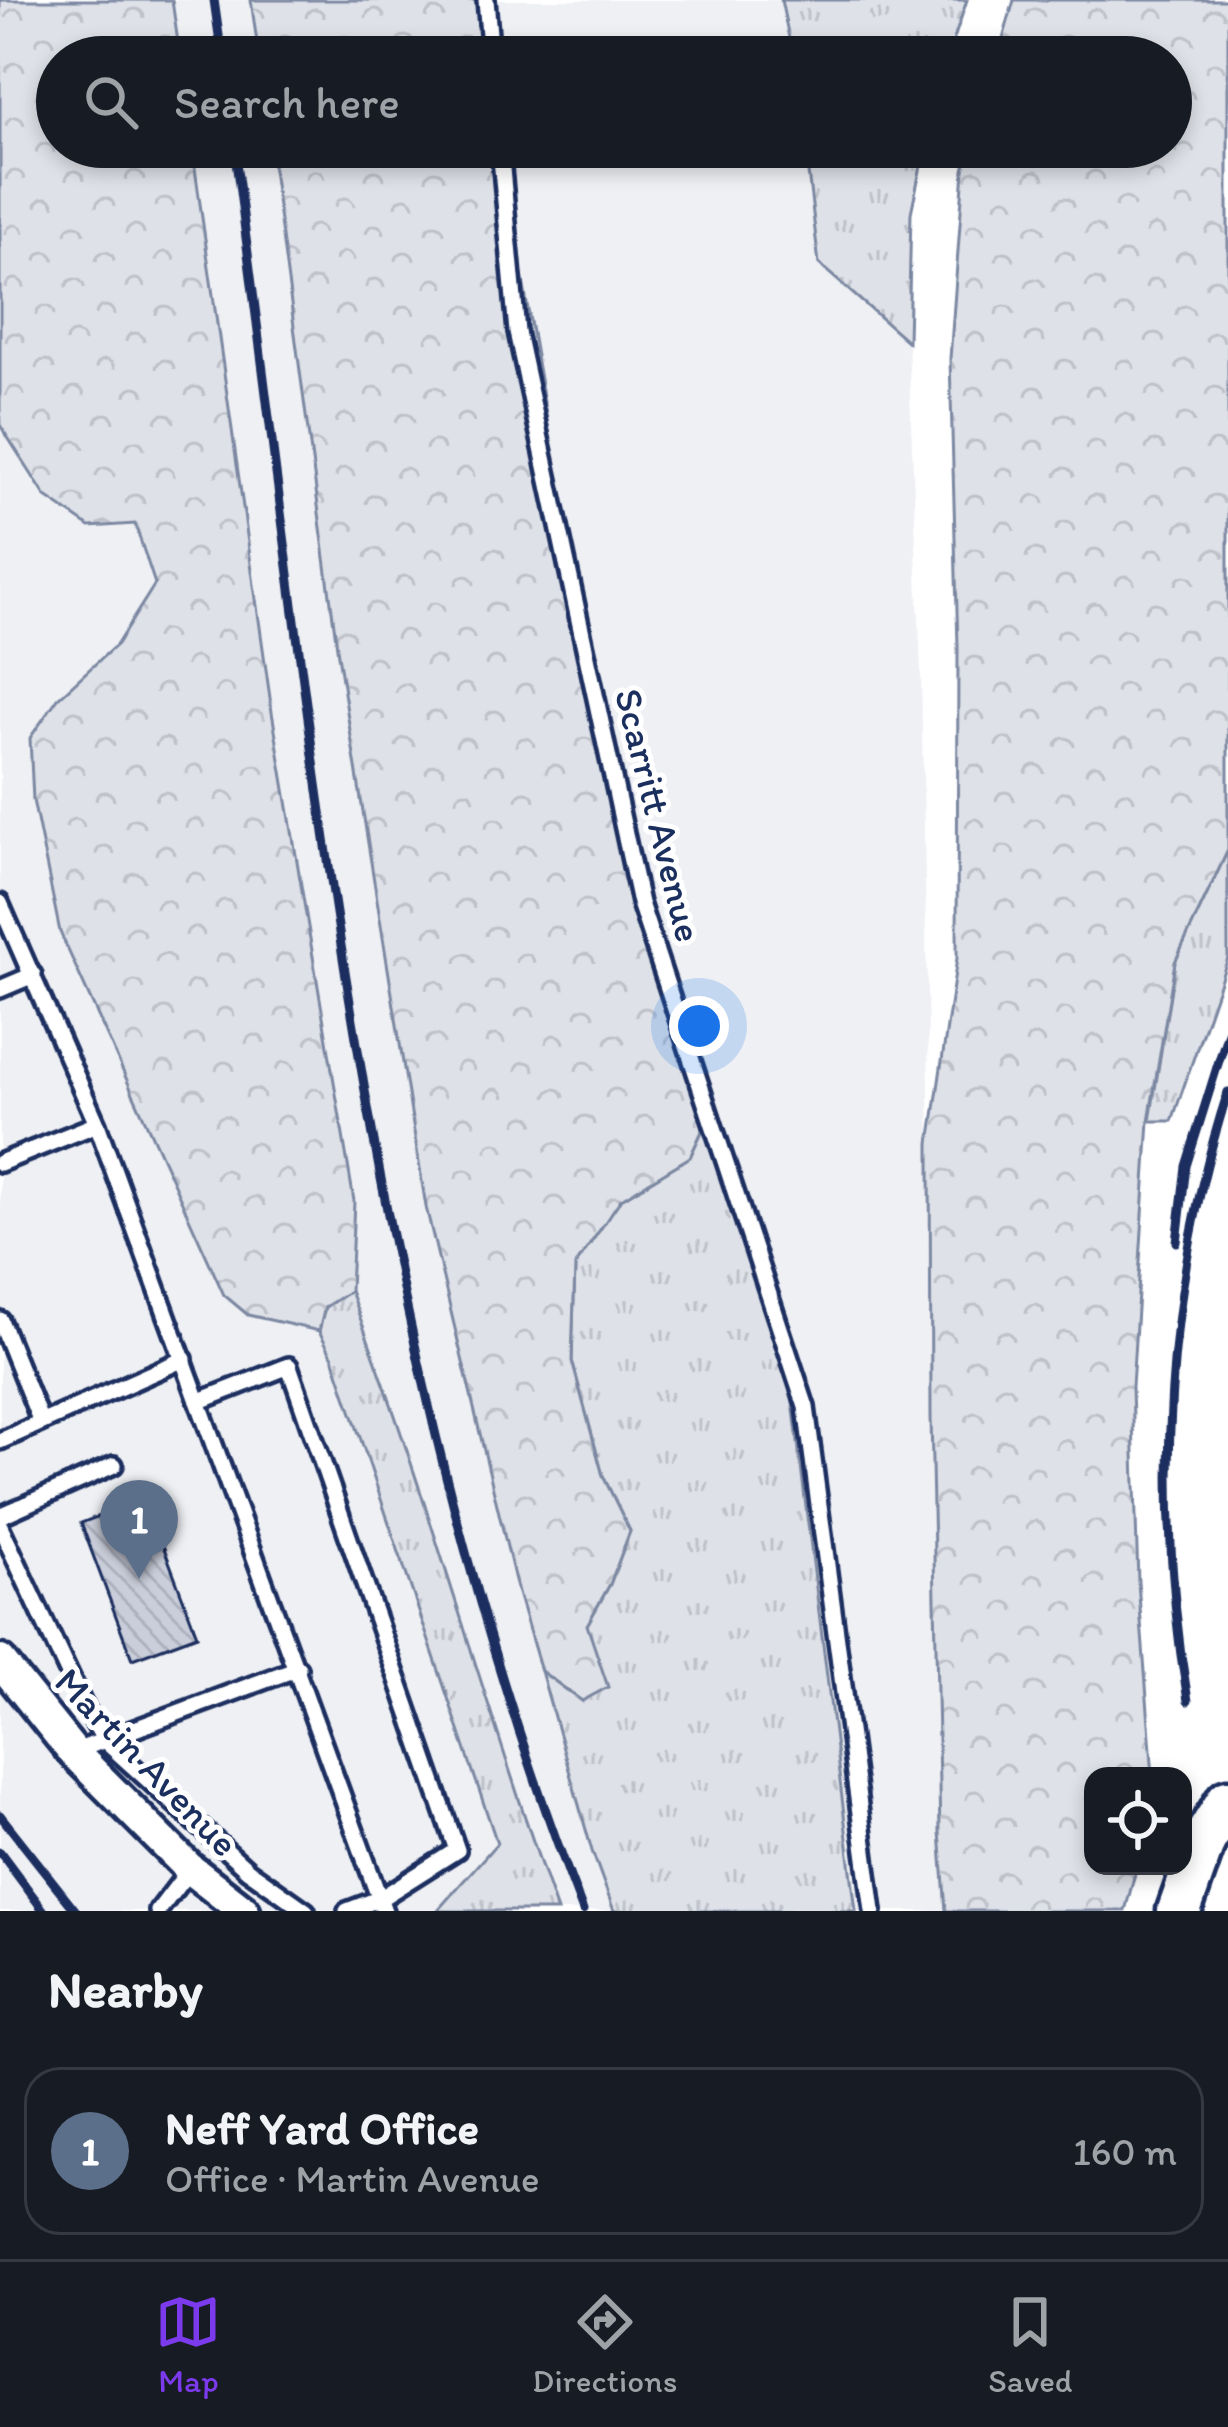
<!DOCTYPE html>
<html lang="en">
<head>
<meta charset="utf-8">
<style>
	:root { --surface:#171b24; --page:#242831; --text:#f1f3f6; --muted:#9ea1a6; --line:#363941; --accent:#7c3aed }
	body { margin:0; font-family:Itim,sans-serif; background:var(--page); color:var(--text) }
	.controls { position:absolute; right:36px; bottom:36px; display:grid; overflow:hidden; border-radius:24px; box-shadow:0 6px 18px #0003 }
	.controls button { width:108px; height:108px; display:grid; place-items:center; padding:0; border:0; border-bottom:3px solid var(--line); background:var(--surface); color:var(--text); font:60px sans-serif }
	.you { position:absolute; left:699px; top:1026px; width:42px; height:42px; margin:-30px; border:9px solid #fff; border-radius:50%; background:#1a73e8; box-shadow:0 0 0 18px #1a73e833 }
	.badge { display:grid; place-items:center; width:78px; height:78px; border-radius:50%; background:var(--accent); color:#fff; font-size:39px; font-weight:700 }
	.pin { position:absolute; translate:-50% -99px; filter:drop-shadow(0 3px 6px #0008) }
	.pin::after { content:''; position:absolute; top:63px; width:42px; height:36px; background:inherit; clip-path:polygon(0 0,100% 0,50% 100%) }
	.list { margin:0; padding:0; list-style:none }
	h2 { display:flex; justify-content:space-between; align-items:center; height:156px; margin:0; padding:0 48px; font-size:51px }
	h2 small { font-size:39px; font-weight:400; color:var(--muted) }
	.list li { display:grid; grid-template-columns:78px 1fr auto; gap:36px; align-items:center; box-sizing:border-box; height:168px; margin:0 24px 24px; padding:0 24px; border:3px solid var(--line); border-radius:36px }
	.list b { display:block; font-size:45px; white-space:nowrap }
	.list p { margin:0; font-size:39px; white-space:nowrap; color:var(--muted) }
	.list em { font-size:39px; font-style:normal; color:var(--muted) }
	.icon { flex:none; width:66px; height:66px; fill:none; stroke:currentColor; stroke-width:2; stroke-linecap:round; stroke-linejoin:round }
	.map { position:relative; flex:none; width:1228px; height:1911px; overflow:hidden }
	.search { position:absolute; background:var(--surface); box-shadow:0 6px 18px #0003; left:36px; right:36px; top:36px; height:132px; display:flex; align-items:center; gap:30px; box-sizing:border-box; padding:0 42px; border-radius:66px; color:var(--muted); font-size:45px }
	.sheet { height:348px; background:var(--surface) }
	nav { display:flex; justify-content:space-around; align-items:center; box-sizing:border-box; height:168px; border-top:3px solid var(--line); background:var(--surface); font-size:33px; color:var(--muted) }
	nav a { display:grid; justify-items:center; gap:6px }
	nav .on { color:var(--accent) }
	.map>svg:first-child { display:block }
</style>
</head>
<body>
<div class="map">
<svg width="1228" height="1911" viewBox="0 0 1228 1911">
	<defs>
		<pattern id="grass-tufts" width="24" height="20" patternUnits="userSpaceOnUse" patternTransform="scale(3)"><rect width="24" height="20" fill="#dee1e7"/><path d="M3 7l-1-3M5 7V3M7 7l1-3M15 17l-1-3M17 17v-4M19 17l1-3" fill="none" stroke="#bec1c9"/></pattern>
		<pattern id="forest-crowns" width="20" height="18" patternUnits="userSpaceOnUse" patternTransform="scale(3)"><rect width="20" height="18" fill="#dee1e7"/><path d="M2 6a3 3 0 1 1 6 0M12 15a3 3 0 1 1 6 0" fill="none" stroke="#bec1c9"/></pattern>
		<pattern id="building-back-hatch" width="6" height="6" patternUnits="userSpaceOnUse" patternTransform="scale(3)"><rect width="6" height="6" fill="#caceda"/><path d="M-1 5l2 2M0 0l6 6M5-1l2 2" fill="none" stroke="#adb1be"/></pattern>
	</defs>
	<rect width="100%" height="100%" fill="#fff"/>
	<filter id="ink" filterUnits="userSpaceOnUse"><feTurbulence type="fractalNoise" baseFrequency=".00833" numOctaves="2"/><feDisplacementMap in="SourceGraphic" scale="24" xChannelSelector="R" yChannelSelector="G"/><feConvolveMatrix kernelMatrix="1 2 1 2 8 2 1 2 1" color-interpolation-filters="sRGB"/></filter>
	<g filter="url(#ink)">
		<path fill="#eff0f4" d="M0,0H251L259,57H57V147H270L338,655L426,1207L541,1671L592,1851L614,1911H0Z
			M484,0H781L793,57H490Z
			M500,147H805L820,264L908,342L921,673L930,1143L931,1416L940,1832L946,1911H856L782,1313L614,809Z"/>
		<path fill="url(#grass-tufts)" stroke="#7c88a2" stroke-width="3" d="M781,0H967L948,57H793Z
			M805,147H925L911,213L908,342L819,264Z
			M1228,850V958L1172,1121H1150L1175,962Z
			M711,1112L782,1313L856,1911H614L592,1851L541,1671L582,1701L587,1625L610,1584L630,1531L603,1476L572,1361L575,1266L621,1199L690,1157Z
			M350,1291C428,1495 484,1705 557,1911H437L497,1843L333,1357L319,1331L325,1307Z"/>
		<path fill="url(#forest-crowns)" stroke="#7c88a2" stroke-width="3" d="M0,0H172L180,57H57V147H192L272,712L354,1201L350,1291L325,1307L319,1331L248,1315L224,1295L60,932L33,800L30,738L58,698L117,644L155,584L135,524L90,527L46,497L0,425Z
			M251,0H484L490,57H259Z
			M1014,0H1228V850L1175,962L1149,1121L1132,1387L1138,1582L1153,1776H1093V1866H1137L1125,1911H946L940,1832L931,1416L930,1143L957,958L958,647L950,359L964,170L970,147H1171V57H998Z
			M270,147H500L614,809L711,1112L690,1157L621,1199L575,1266L572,1361L603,1476L630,1531L610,1584L587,1625L608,1687L582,1701L541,1671L518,1593L426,1207L338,655Z"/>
		<path fill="url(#building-back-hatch)" stroke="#1b2f5e" stroke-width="3" d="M145,1498L197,1635L132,1659L81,1523Z"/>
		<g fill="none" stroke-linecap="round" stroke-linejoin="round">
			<g stroke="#1b2f5e" stroke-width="24">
				<path id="lane" d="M486,0L491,57
					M500,147L517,332L640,903L806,1407L873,1911
					M0,903L97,1124L384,1911
					M0,989L33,975
					M0,1163L97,1124
					M0,1320L41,1422
					M200,1401L289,1366L457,1850L381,1898L347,1911
					M0,1441L184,1359
					M0,1516L114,1465
					M0,1526L82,1702L105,1741L248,1870L306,1911
					M73,1752L298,1668
					M158,1911L190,1869"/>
			</g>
			<g stroke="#1b2f5e" stroke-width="39">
				<path id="street" d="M0,1661L73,1752L190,1869L244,1911"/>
			</g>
			<g stroke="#1b2f5e" stroke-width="51">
				<path id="secondary" d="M1179,1911L1204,1840L1228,1801"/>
			</g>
			<use href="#lane" stroke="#fff" stroke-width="15"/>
			<use href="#street" stroke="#fff" stroke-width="30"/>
			<use href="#secondary" stroke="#fff" stroke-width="42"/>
			<path stroke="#1b2f5e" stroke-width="9" d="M214,0L222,57
				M234,147C314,741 364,1348 583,1911
				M1177,1242L1186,1166L1228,1032
				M1188,1701C1154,1500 1165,1286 1228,1092
				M0,1815L76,1911
				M0,1852L44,1911"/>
		</g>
	</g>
	<g text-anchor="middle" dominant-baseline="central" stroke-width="10" stroke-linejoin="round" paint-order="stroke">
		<g font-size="39" fill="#1b2f5e" stroke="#fff">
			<text transform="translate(659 815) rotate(76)">Scarritt Avenue</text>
			<text transform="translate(147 1762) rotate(46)">Martin Avenue</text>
		</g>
	</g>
</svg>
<div class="controls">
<button><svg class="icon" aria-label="locate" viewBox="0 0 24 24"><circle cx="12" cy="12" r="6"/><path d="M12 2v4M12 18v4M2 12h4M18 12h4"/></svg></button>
</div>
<div class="you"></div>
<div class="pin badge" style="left:139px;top:1579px;background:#5c6f8a">1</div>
<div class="search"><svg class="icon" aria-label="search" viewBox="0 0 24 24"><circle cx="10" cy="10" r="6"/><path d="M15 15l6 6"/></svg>Search here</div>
</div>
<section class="sheet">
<h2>Nearby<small></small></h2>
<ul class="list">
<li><span class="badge" style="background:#5c6f8a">1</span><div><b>Neff Yard Office</b><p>Office · Martin Avenue</p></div><em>160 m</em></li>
</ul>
</section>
<nav>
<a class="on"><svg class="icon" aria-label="map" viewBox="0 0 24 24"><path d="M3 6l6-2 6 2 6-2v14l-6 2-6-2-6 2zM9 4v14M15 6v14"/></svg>Map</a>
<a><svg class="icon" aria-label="directions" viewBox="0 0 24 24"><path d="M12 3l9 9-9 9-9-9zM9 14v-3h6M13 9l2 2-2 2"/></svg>Directions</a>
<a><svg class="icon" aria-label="saved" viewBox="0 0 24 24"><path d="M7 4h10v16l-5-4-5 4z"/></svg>Saved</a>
</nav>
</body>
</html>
